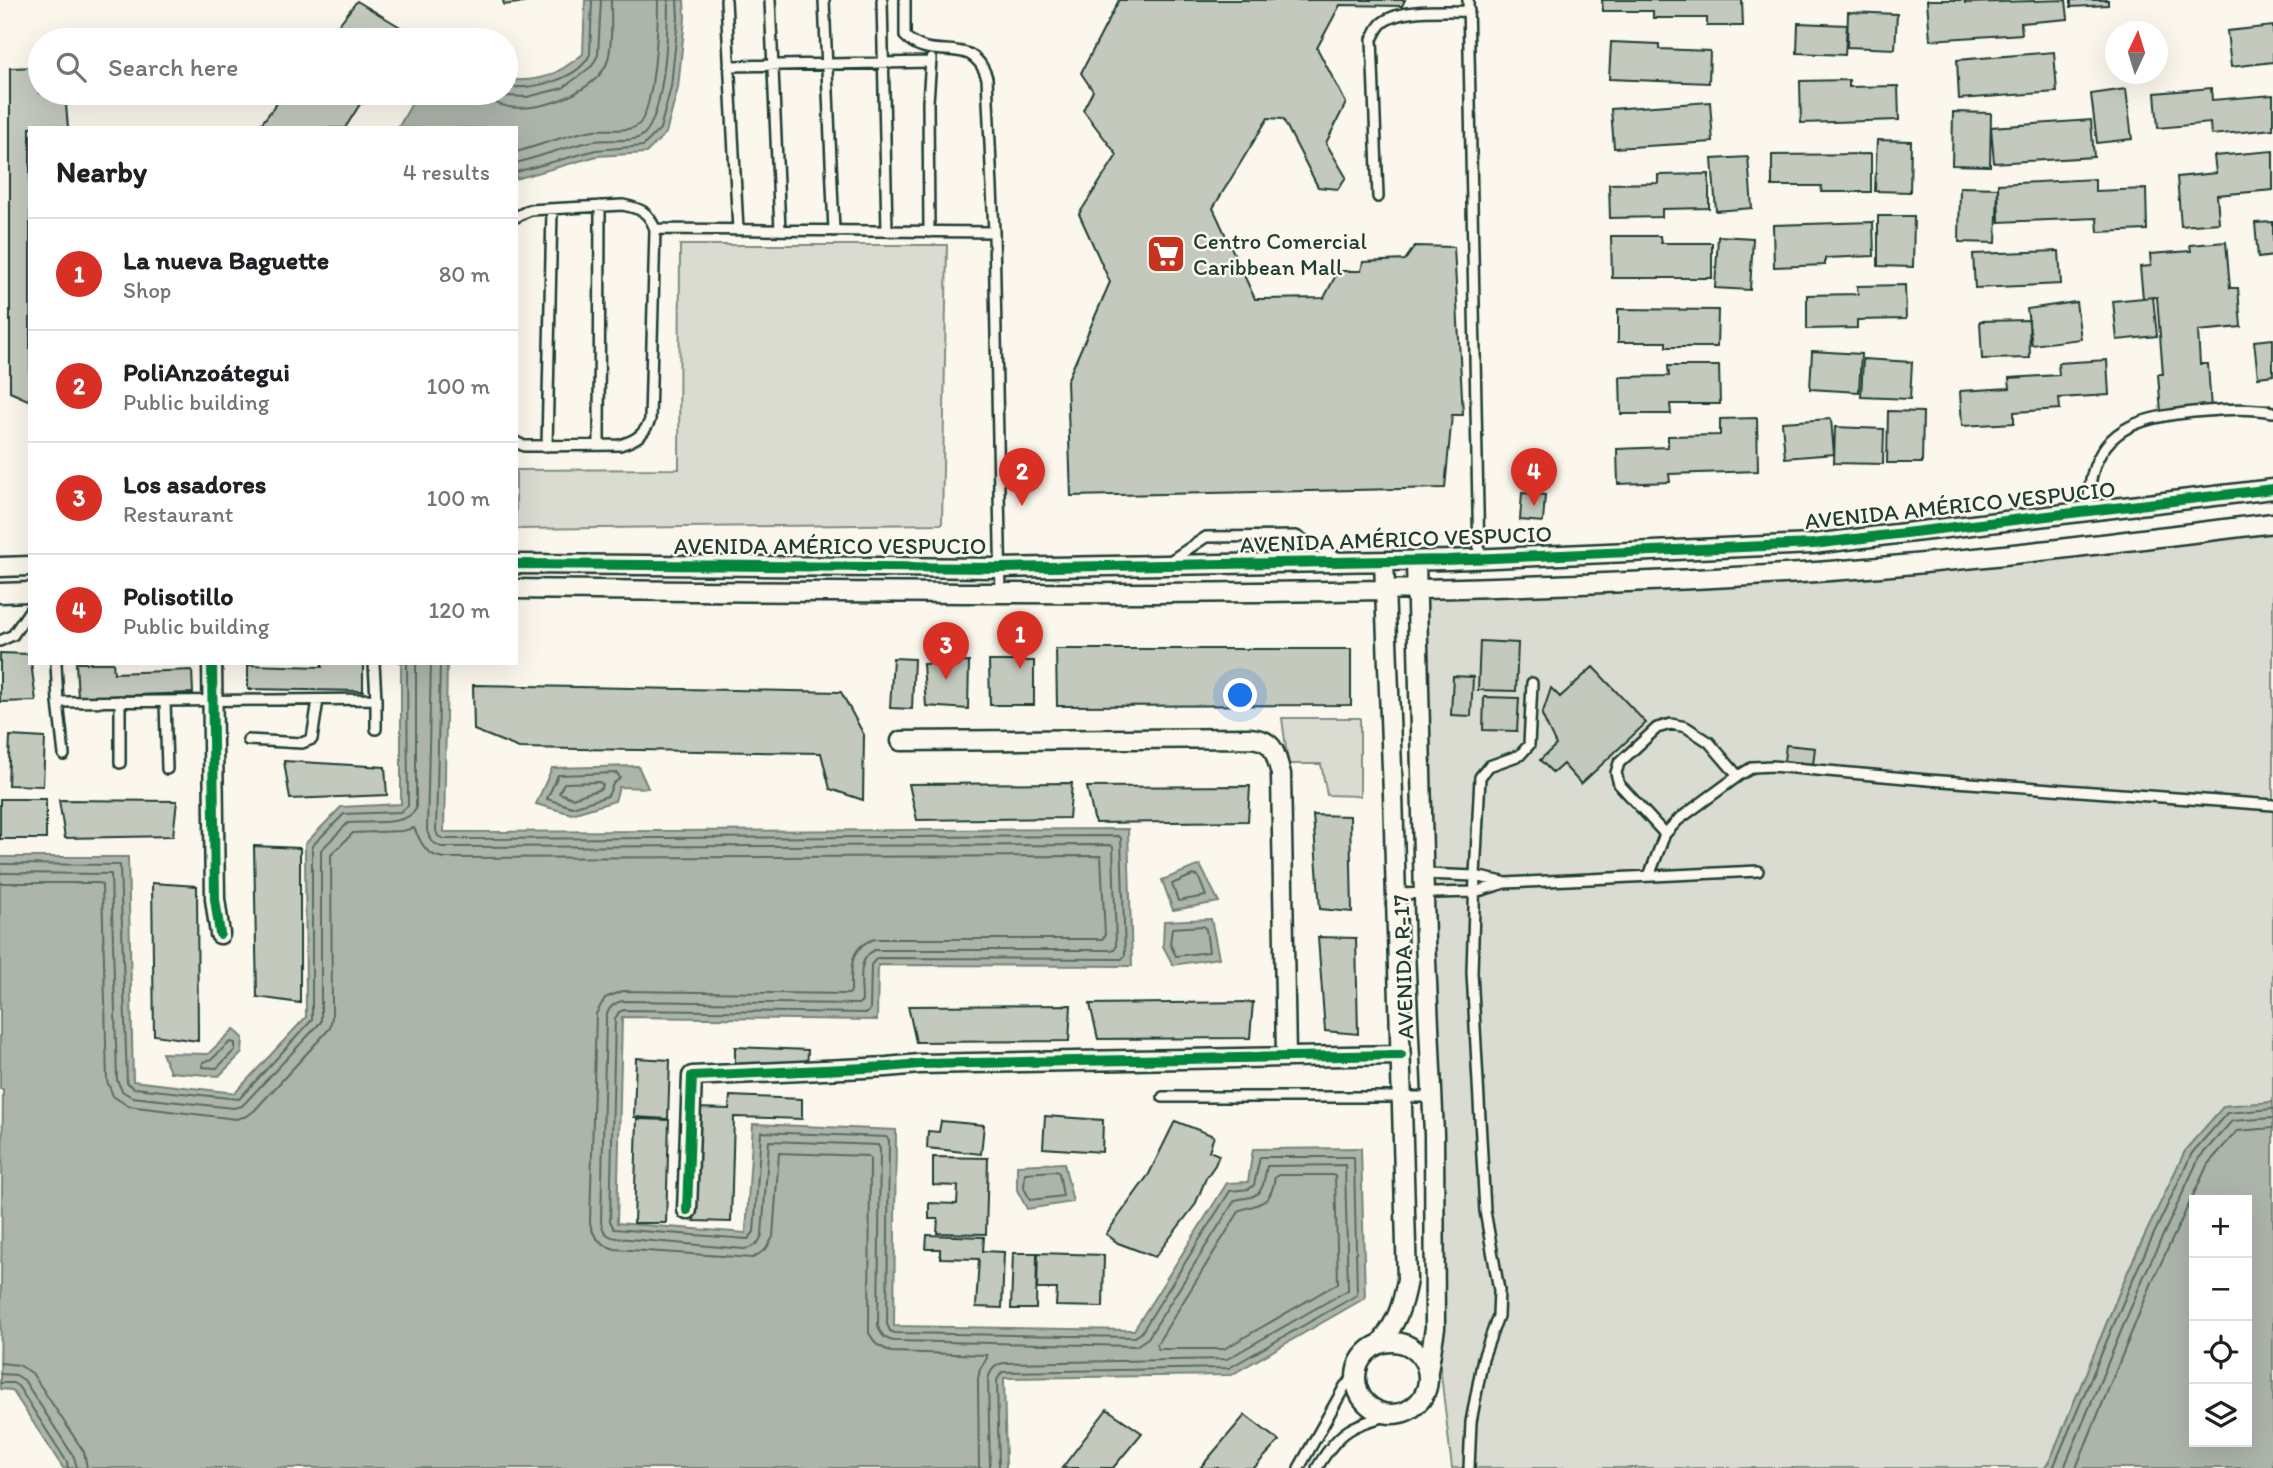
<!DOCTYPE html>
<html lang="en">
<head>
<meta charset="utf-8">
<style>
	:root { --surface:#fff; --page:#f2f2f2; --text:#202124; --muted:#757577; --line:#e0e0e0; --accent:#d93025 }
	body { margin:0; font-family:Itim,sans-serif; background:var(--page); color:var(--text) }
	.controls { position:absolute; right:21px; bottom:21px; display:grid; overflow:hidden; border-radius:0px; box-shadow:0 7px 28px #0002 }
	.controls button { width:63px; height:63px; display:grid; place-items:center; padding:0; border:0; border-bottom:2px solid var(--line); background:var(--surface); color:var(--text); font:35px sans-serif }
	.compass { position:absolute; left:2105px; top:21px; width:63px; height:63px; border-radius:50%; background:var(--surface); box-shadow:0 7px 28px #0002; rotate:4deg }
	.you { position:absolute; left:1241px; top:696px; width:24px; height:24px; margin:-18px; border:5px solid #fff; border-radius:50%; background:#1a73e8; box-shadow:0 0 0 10px #1a73e833 }
	.badge { display:grid; place-items:center; width:46px; height:46px; border-radius:50%; background:var(--accent); color:#fff; font-size:23px; font-weight:700 }
	.pin { position:absolute; translate:-50% -58px; filter:drop-shadow(0 2px 4px #0008) }
	.pin::after { content:''; position:absolute; top:37px; width:24px; height:21px; background:inherit; clip-path:polygon(0 0,100% 0,50% 100%) }
	.list { margin:0; padding:0; list-style:none }
	h2 { display:flex; justify-content:space-between; align-items:center; height:91px; margin:0; padding:0 28px; font-size:30px }
	h2 small { font-size:23px; font-weight:400; color:var(--muted) }
	.list li { display:grid; grid-template-columns:46px 1fr auto; gap:21px; align-items:center; box-sizing:border-box; height:112px; padding:0 28px; border-top:2px solid var(--line) }
	.list b { display:block; font-size:26px; white-space:nowrap }
	.list p { margin:0; font-size:23px; white-space:nowrap; color:var(--muted) }
	.list em { font-size:23px; font-style:normal; color:var(--muted) }
	.icon { flex:none; width:38px; height:38px; fill:none; stroke:currentColor; stroke-width:2; stroke-linecap:round; stroke-linejoin:round }
	.map { position:relative; flex:none; width:2273px; height:1468px; overflow:hidden }
	.search { position:absolute; background:var(--surface); box-shadow:0 7px 28px #0002; left:28px; top:28px; width:490px; height:77px; display:flex; align-items:center; gap:18px; box-sizing:border-box; padding:0 24px; border-radius:38px; color:var(--muted); font-size:26px }
	.panel { position:absolute; background:var(--surface); box-shadow:0 7px 28px #0002; left:28px; top:126px; width:490px; height:539px; border-radius:0px }
	.map>svg:first-child { display:block }
</style>
</head>
<body>
<div class="map">
<svg width="2273" height="1468" viewBox="0 0 2273 1468">
	<rect width="100%" height="100%" fill="#fbf7ec"/>
	<filter id="ink" filterUnits="userSpaceOnUse"><feTurbulence type="fractalNoise" baseFrequency=".0143" numOctaves="2"/><feDisplacementMap in="SourceGraphic" scale="14" xChannelSelector="R" yChannelSelector="G"/><feConvolveMatrix kernelMatrix="1 2 1 2 8 2 1 2 1" color-interpolation-filters="sRGB"/></filter>
	<g filter="url(#ink)">
		<path fill="#dbdcd1" stroke="#7d8c82" stroke-width="2" d="M680,245H947L942,524L516,529V470L679,469Z
			M2273,523V1102L2224,1106L2186,1149L2129,1269L2051,1458L2045,1468H1452L1440,1366L1417,590L1817,571Z
			M1282,718H1360V796L1327,795L1321,764H1288Z"/>
		<path fill="#adb4aa" stroke="#74847b" stroke-width="2" fill-rule="evenodd" d="M585,0H684L685,18L678,88L666,133L646,153L597,156L516,179V128H398L418,93H506V80C540,82 556,76 583,54Z
			M401,663H447L444,832L1128,829L1132,966L878,965L877,1020L622,1017L617,1223L746,1233L753,1124L896,1130L894,1326L1134,1330L1227,1183L1248,1182L1253,1149L1361,1148L1365,1298L1231,1375L1004,1378L1006,1468H63L12,1390L0,1389L3,1089H0V857H128L133,1081L235,1093L306,1017L305,844L341,807L401,804Z
			M638,766L648,788L619,787L615,801L572,814L536,804L552,768Z
			M1200,865L1219,902L1173,910L1162,880Z
			M1211,919L1219,958L1173,965L1163,946L1164,921Z
			M234,1029L243,1038L242,1053L219,1076L170,1072L162,1053L208,1054Z
			M2273,1102V1468H2045L2051,1458L2129,1269L2186,1149L2224,1106ZM2247,1200V1442H2194V1200Z
			M1064,1163L1073,1202L1027,1209L1017,1190V1165Z"/>
		<g fill="none" stroke-linecap="round" stroke-linejoin="round">
			<path stroke="#586d63" stroke-width="2" d="M506,87C532,89 578,81 590,54L592,0
				M483,93C508,126 591,98 606,65C613,50 611,17 611,0
				M497,93L505,96L527,97L563,88L592,66L598,55L601,0
				M516,152C542,145 568,134 594,130C606,129 627,132 637,126C655,113 658,23 658,0
				M516,163C542,156 568,146 594,141C608,139 625,142 638,138C665,129 668,26 668,0
				M516,172L596,150L643,146L660,129L671,87L678,18L677,0
				M431,663L427,831L431,841L441,847L1110,845L1113,847L1116,947L1113,950H875C856,958 862,984 862,1001L858,1004L624,1001C614,1002 608,1008 606,1018L601,1221C602,1231 607,1237 617,1238L744,1249C753,1248 759,1244 762,1235L769,1141L878,1145L880,1149L878,1325C880,1334 885,1340 895,1341L1136,1346L1148,1338L1235,1200L1251,1197L1259,1193L1263,1185L1267,1166L1345,1165L1348,1290L1227,1359L1005,1363C995,1364 990,1370 988,1380L990,1468
				M440,663L436,831L438,836L443,839L1118,836L1121,838L1125,955L1122,959L877,958L871,965L870,1010L867,1013L624,1010L619,1012L615,1019L610,1221L614,1229L748,1239L754,1232L761,1132L886,1137L889,1140L887,1324L890,1331L895,1333L1135,1337L1141,1333L1230,1191L1249,1189L1254,1185L1260,1157H1354L1357,1295L1229,1368L1002,1372L997,1380L999,1468
				M617,773L620,778L613,784L608,796L572,807L547,799L558,775Z
				M599,782L603,785L601,789L572,798L559,793L564,783Z
				M0,864L120,865L127,1083L134,1088L239,1099L312,1020V846L344,814L400,812L408,806L407,663
				M0,873L111,874L117,1080L122,1091L132,1097L233,1108L242,1106L321,1022V850L348,823C367,821 406,827 416,809V663
				M1193,875L1198,876L1206,896L1178,901L1172,884Z
				M0,883H99L102,885L107,1081L113,1096L128,1106L236,1119L247,1116L254,1111L330,1028L332,1017L331,855L353,833L402,831L414,828C422,843 424,855 444,858L1101,856L1105,936L1102,939H875C849,946 851,968 851,991L849,994L623,991L605,998L596,1014L590,1222C592,1236 600,1245 615,1249L753,1258L766,1249L773,1237L779,1153L868,1156L870,1159L869,1333L876,1344L891,1352L987,1355V1358L980,1369L978,1379L979,1468
				M1203,926L1206,929L1209,952L1176,956L1170,944L1172,928Z
				M230,1042L235,1043V1050L217,1068L202,1067L203,1062L212,1059Z
				M1056,1171L1059,1173L1063,1196L1030,1200L1024,1188L1025,1173Z
				M1279,1175H1332L1335,1176L1338,1283L1224,1349H1158L1157,1344L1240,1210C1263,1203 1271,1204 1275,1177Z
				M0,1363L19,1365L32,1373L84,1452L87,1468
				M0,1374L16,1375L24,1380L74,1457L77,1468
				M0,1383H13L18,1386L67,1462L68,1468
				M2053,1468L2136,1272L2192,1153L2227,1113L2273,1109
				M2064,1468L2144,1276L2199,1158L2232,1121L2273,1118
				M2076,1468L2153,1280L2208,1164L2237,1131L2273,1128"/>
		</g>
		<path fill="#c4c9be" stroke="#1f3d34" stroke-width="2" d="M503,0H541L504,5Z
			M1119,0H1405L1402,6L1340,5L1317,48L1346,103L1326,143L1346,177L1338,189L1318,187L1283,119L1268,118L1213,208L1255,299L1324,298L1338,271H1361L1363,262L1405,260L1415,246L1454,247L1463,415H1452L1445,488L1071,496L1067,381L1110,282L1079,214L1117,155L1083,110L1093,91L1081,73Z
			M1602,0H1742L1743,26H1707V18H1653V11H1603Z
			M1927,0H1965V3L2066,0L2068,19L2021,23L2022,34L1930,40Z
			M2071,0H2108V5L2071,7Z
			M357,1L407,31L401,40H327Z
			M1848,12L1897,14L1895,49L1847,47Z
			M1798,23L1847,25L1845,55L1797,53Z
			M2273,26V62L2231,67L2227,31Z
			M1611,42L1659,44V49L1710,51L1709,83L1609,79Z
			M2054,52L2057,92L1959,99L1957,60Z
			M40,67V93H65L68,128H30V401L10,392V68Z
			M1849,80V87L1898,86L1899,120L1801,123L1800,81Z
			M2211,88L2212,100L2273,95V129L2211,135L2210,123L2158,128L2155,93Z
			M2126,89L2132,139L2097,143L2091,94Z
			M285,93H367L345,128H258Z
			M1710,102L1713,142L1614,148L1611,109Z
			M1953,112L1991,113L1990,166L1952,165Z
			M2091,120L2094,157L1994,163L1991,127Z
			M1877,140L1911,141L1910,192L1875,191Z
			M2273,151V190L2217,195L2219,223L2181,226L2177,177L2216,173L2214,156Z
			M1871,154V192H1821L1822,186H1772V155Z
			M1748,157L1752,208L1716,211L1712,159Z
			M1709,174V208L1662,209V217L1610,218L1609,184L1658,183V175Z
			M2095,179V191L2146,189L2147,230L2098,232L2097,218L1999,222L1998,184Z
			M1960,187L1998,188L1996,243L1959,242Z
			M1878,216H1914L1913,267L1878,266Z
			M1873,222L1874,256L1825,258V265L1774,267L1773,225Z
			M2273,222V256L2258,258L2255,223Z
			M1611,236H1660L1661,243H1712V278H1612Z
			M1718,236L1753,238L1750,290L1715,288Z
			M2226,242L2230,288H2238L2241,327L2198,331L2200,364H2208L2211,409L2161,413L2158,374H2163L2157,297L2143,298L2140,267L2151,266L2150,254L2191,251L2190,245Z
			M2059,251L2061,284L1975,288L1973,254Z
			M1905,285L1906,319L1857,320V328L1807,329V295L1858,294L1857,286Z
			M2153,297L2157,336L2117,340L2113,301Z
			M2076,302L2081,339L2032,345L2027,309Z
			M1618,309L1718,310L1717,347H1666V342H1618Z
			M2029,320L2030,358L1982,359L1980,321Z
			M2273,339V375L2258,377L2254,341Z
			M1812,351L1861,354L1859,392L1810,389Z
			M1863,359L1912,362L1910,399L1861,397Z
			M2107,360L2109,395L2059,398L2060,409L2014,412V423L1962,426L1960,391L2010,388L2009,378L2059,375L2058,363Z
			M1668,366H1719L1720,404H1670L1671,414H1621L1620,377L1669,376Z
			M1888,411L1923,412L1922,463H1887Z
			M1757,418L1758,471L1669,474L1670,482L1618,484L1617,449L1668,447V436L1720,435V419Z
			M1831,419L1834,454L1785,458L1782,422Z
			M1835,427L1884,429L1883,464L1834,463Z
			M1522,493L1545,495L1543,522L1520,520Z
			M1480,641L1518,643L1516,691L1478,690Z
			M1056,649H1351V705L1057,706Z
			M0,653L30,654L36,701L0,702Z
			M893,658L914,659L912,709L890,708Z
			M989,661H1034V705H990Z
			M969,662L968,709L926,706L923,664Z
			M76,663H113L114,673L192,670L193,693L78,697Z
			M322,663H363V691L248,689V665L322,667Z
			M1593,667L1646,723L1581,784L1563,764L1553,773L1540,760L1556,745L1542,715L1551,688L1560,697Z
			M1453,676L1473,677L1471,716L1451,715Z
			M473,685L841,692L864,735L863,800L830,789L821,753L519,748L474,730Z
			M1484,697L1519,698L1517,731L1483,730Z
			M10,736L45,738L43,786L8,785Z
			M1786,745L1815,748L1813,764L1784,761Z
			M284,761L385,767L387,795L290,799Z
			M1072,783L1069,818L917,820L909,784Z
			M1250,786L1248,821L1095,823L1087,787Z
			M0,799H46V839H0Z
			M59,800L177,801L173,836L65,838Z
			M1313,815L1350,816L1352,912L1320,909Z
			M254,846L300,848V1003L257,997Z
			M152,883L197,886L198,1041L154,1035Z
			M1318,937L1356,938L1358,1034L1325,1031Z
			M1253,1002L1250,1038L1098,1039L1090,1004Z
			M1071,1005L1069,1041L916,1042L908,1006Z
			M735,1047L808,1050L807,1070L735,1067Z
			M636,1058L670,1060L668,1119L634,1117Z
			M730,1096L802,1099V1119L734,1117L731,1222L694,1221L698,1108L729,1109Z
			M1045,1116L1103,1120L1102,1152L1043,1148Z
			M637,1119L669,1120L666,1223H634Z
			M941,1121L984,1125L981,1154L927,1148L928,1131L939,1132Z
			M1175,1121L1214,1136L1209,1151L1219,1155L1215,1165L1206,1178L1195,1205L1155,1257L1118,1243L1106,1234L1149,1174Z
			M933,1157L988,1158L986,1234L937,1233L938,1219H929V1203L957,1204L958,1186L933,1185Z
			M927,1235L984,1237L983,1251L1004,1252L1002,1308L976,1307L979,1259L940,1258V1249H926Z
			M1013,1253H1037L1036,1309H1011Z
			M1038,1253L1104,1255L1103,1307L1056,1306L1057,1289H1037Z
			M1107,1409L1142,1433L1113,1468H1062Z
			M1245,1415L1279,1441L1254,1468H1200Z"/>
		<g fill="none" stroke-linecap="round" stroke-linejoin="round">
			<g stroke="#1f3d34" stroke-width="14">
				<path id="lane" d="M726,0L738,230
					M770,0L780,230
					M824,0L834,231
					M882,0L887,231
					M905,0V36C933,65 972,31 987,78L994,232L1001,595
					M1468,0L1479,559
					M729,66L931,62
					M1378,197L1372,39C1375,34 1377,28 1381,24C1398,7 1445,12 1469,11
					M516,217L529,210L623,205C641,209 648,211 655,229L650,420C644,435 636,440 620,445L524,446L516,442
					M655,229L994,232
					M929,232L928,102L931,59
					M599,445L600,206
					M547,446L552,209
					M2088,513C2089,500 2089,487 2092,475C2105,424 2148,417 2193,412C2220,410 2246,407 2273,412
					M1170,561L1206,537L1296,536L1339,558
					M0,641L13,635L30,610
					M56,663L58,702L376,699L374,663
					M376,699V729
					M120,701V763
					M165,701L167,769
					M58,702L64,755
					M248,740L302,743L312,739L318,700
					M1665,834L1619,784L1616,773L1619,763L1657,728L1671,724L1686,727L1709,742L1738,776
					M1424,874L1475,876L1503,882
					M1649,876L1665,834L1678,820L1738,776L1753,767L1772,766L1928,780L2273,805
					M1395,894L1475,892L1505,883L1758,871
					M1163,1097H1434
					M1299,1468L1345,1386L1357,1376
					M1317,1468C1341,1427 1353,1425 1398,1413
					M1469,1468L1471,1422L1483,1358L1498,1316L1499,1290L1485,1211L1472,972L1475,876L1480,777L1489,766L1520,755L1529,745L1532,683"/>
			</g>
			<g stroke="#1f3d34" stroke-width="23">
				<path id="street" d="M1416,561L1425,939L1434,1134L1435,1328L1428,1371
					M516,564L1000,568L1447,560L1813,544L2273,489
					M0,567L30,566
					M516,589C949,594 1383,600 1816,572C1969,561 2121,542 2273,523
					M0,593L30,592
					M212,663L215,899L220,934
					M901,741L1250,738C1275,740 1275,753 1281,774L1286,1056
					M687,1210L692,1076L887,1067L919,1064L1401,1055
					M1356 1378a36 36 0 1 1 72 0a36 36 0 1 1-72 0Z
					M1380,1344C1397,1322 1402,1307 1407,1280L1393,794L1384,562"/>
			</g>
			<use href="#lane" stroke="#fbf7ec" stroke-width="9"/>
			<use href="#street" stroke="#fbf7ec" stroke-width="18"/>
			<g stroke="#fbf7ec" stroke-width="15">
				<path id="cycleway" d="M516,564L1000,568L1447,560L1813,544L2273,489
					M212,663L215,899L220,934
					M687,1210L692,1076L887,1067L919,1064L1401,1055"/>
			</g>
			<use href="#cycleway" stroke="#00873e" stroke-width="10"/>
		</g>
	</g>
	<defs>
		<g id="supermarket-square" transform="scale(2.0125)"><rect x="-9" y="-9" width="18" height="18" rx="4" fill="#c8321e" stroke="#fbf7ec"/><path d="M-6-5.5h2.5l.6 2H6L4.5 2H-2.5L-4.4-4H-6ZM-1.5 3.2a1.3 1.3 0 1 0 .1 0ZM3 3.2a1.3 1.3 0 1 0 .1 0Z" fill="#fff"/></g>
	</defs>
	<g fill-rule="evenodd">
		<use href="#supermarket-square" x="1166" y="254"/>
	</g>
	<g text-anchor="middle" dominant-baseline="central" stroke-width="5" stroke-linejoin="round" paint-order="stroke">
		<g font-size="23" fill="#1f3d34" stroke="#fbf7ec" text-anchor="start">
			<text x="1193" y="241">Centro Comercial<tspan x="1193" dy="26">Caribbean Mall</tspan></text>
		</g>
		<g font-size="23" fill="#1f3d34" stroke="#fbf7ec">
			<text transform="translate(1960 505) rotate(-6)">AVENIDA AMÉRICO VESPUCIO</text>
			<text transform="translate(1396 539) rotate(-2)">AVENIDA AMÉRICO VESPUCIO</text>
			<text x="830" y="546">AVENIDA AMÉRICO VESPUCIO</text>
			<text transform="translate(1403 967) rotate(-92)">AVENIDA R-17</text>
		</g>
	</g>
</svg>
<div class="controls">
<button>+</button>
<button>−</button>
<button><svg class="icon" aria-label="locate" viewBox="0 0 24 24"><circle cx="12" cy="12" r="6"/><path d="M12 2v4M12 18v4M2 12h4M18 12h4"/></svg></button>
<button><svg class="icon" aria-label="layers" viewBox="0 0 24 24"><path d="M12 4l9 5-9 5-9-5zM3 14l9 5 9-5"/></svg></button>
</div>
<svg class="compass" viewBox="-18 -18 36 36"><path d="M0-13l5 13h-10z" fill="#e53935"/><path d="M0 13l5-13h-10z" fill="#757577"/></svg>
<div class="you"></div>
<div class="pin badge" style="left:1020px;top:669px">1</div>
<div class="pin badge" style="left:1022px;top:506px">2</div>
<div class="pin badge" style="left:946px;top:680px">3</div>
<div class="pin badge" style="left:1534px;top:506px">4</div>
<div class="search"><svg class="icon" aria-label="search" viewBox="0 0 24 24"><circle cx="10" cy="10" r="6"/><path d="M15 15l6 6"/></svg>Search here</div>
<section class="panel">
<h2>Nearby<small>4 results</small></h2>
<ul class="list">
<li><span class="badge">1</span><div><b>La nueva Baguette</b><p>Shop</p></div><em>80 m</em></li>
<li><span class="badge">2</span><div><b>PoliAnzoátegui</b><p>Public building</p></div><em>100 m</em></li>
<li><span class="badge">3</span><div><b>Los asadores</b><p>Restaurant</p></div><em>100 m</em></li>
<li><span class="badge">4</span><div><b>Polisotillo</b><p>Public building</p></div><em>120 m</em></li>
</ul>
</section>
</div>
</body>
</html>
